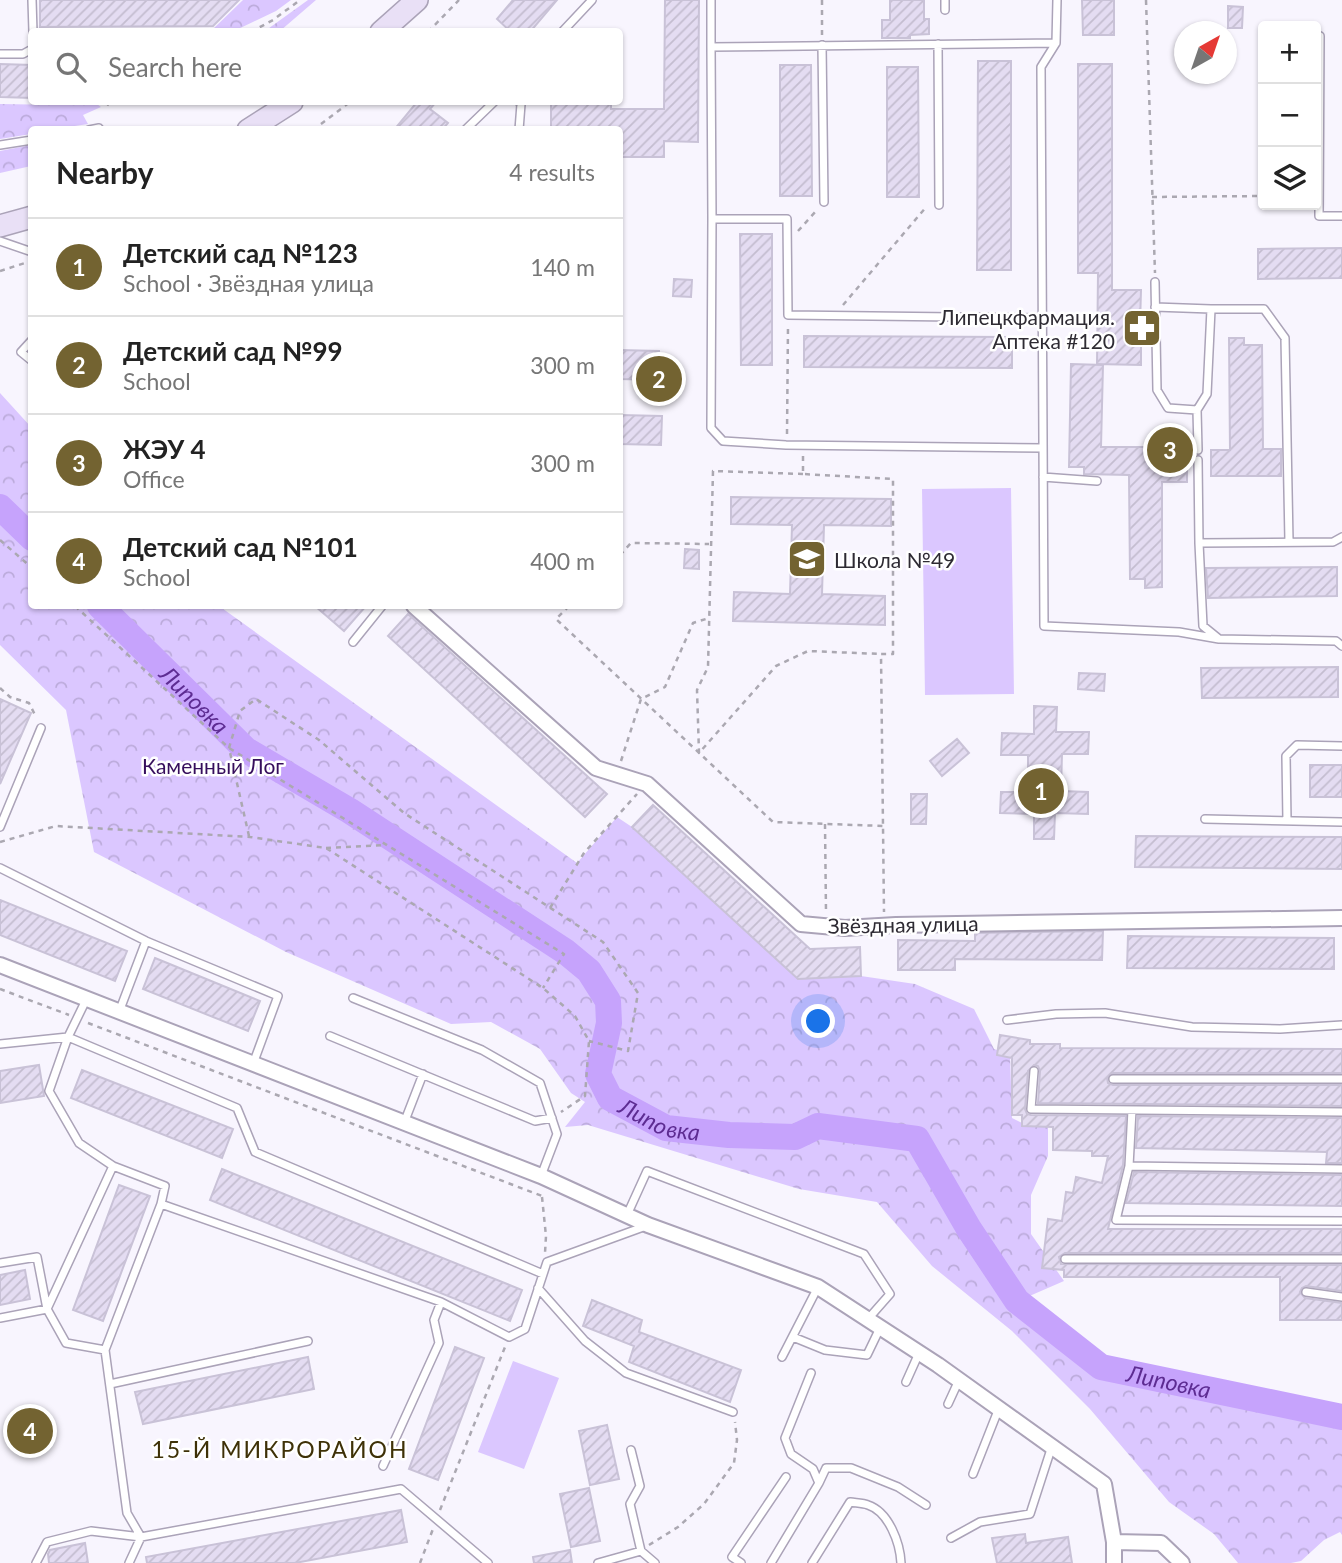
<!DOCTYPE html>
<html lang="en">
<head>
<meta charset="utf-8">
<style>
	:root { --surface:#fff; --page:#f6f6f6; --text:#222; --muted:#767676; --line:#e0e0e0; --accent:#736331 }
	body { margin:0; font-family:Lato,sans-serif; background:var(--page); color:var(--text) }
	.controls { position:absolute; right:21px; top:21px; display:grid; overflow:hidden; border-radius:7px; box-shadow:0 2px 5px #0004 }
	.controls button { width:63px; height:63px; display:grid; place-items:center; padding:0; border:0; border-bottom:2px solid var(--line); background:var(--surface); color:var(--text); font:35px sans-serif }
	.compass { position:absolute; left:1174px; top:21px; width:63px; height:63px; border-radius:50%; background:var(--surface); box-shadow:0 2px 5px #0004; rotate:40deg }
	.you { position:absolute; left:819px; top:1022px; width:24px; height:24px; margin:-18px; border:5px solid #fff; border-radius:50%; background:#1a73e8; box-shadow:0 0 0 10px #1a73e833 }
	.badge { display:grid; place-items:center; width:46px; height:46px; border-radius:50%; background:var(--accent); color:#fff; font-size:23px; font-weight:700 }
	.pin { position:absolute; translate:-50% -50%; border:4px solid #fff; box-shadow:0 2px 7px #0006 }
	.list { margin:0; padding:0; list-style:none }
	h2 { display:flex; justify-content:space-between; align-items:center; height:91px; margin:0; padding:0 28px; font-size:30px }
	h2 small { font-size:23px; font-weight:400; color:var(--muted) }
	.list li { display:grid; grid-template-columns:46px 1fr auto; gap:21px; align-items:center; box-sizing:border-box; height:98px; padding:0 28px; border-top:2px solid var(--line) }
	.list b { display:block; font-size:26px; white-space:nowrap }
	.list p { margin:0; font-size:23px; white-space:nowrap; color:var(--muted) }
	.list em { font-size:23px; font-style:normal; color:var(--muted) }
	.icon { flex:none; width:38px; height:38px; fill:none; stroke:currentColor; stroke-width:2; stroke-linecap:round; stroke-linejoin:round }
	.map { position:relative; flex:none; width:1342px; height:1563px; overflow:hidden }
	.search { position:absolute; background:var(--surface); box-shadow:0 2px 5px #0004; left:28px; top:28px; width:595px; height:77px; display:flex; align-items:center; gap:18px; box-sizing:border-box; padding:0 24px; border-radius:7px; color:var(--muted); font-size:26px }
	.panel { position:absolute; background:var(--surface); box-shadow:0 2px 5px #0004; left:28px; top:126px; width:595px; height:483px; border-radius:7px }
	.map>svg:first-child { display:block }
</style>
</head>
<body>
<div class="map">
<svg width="1342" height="1563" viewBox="0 0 1342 1563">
	<defs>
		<pattern id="forest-crowns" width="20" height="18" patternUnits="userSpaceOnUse" patternTransform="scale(1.75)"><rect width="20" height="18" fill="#dbc7ff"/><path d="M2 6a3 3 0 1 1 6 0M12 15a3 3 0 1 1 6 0" fill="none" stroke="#bcabdb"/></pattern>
		<pattern id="building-hatch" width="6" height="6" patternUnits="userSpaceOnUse" patternTransform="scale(1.75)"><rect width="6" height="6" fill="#e4dcf2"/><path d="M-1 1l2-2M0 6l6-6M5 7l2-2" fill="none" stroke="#c4bdd0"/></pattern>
	</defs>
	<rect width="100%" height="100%" fill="#f8f5fe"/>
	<path fill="#dbc7ff" d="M1011,488L1014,694L925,695L922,489Z
		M513,1361L559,1378L524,1469L478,1452Z"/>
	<path fill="url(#forest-crowns)" d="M243,0H291L276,11L234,31H173L213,29Z
		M308,0H316L280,31H265Z
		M60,102H94L101,107L83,115L88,124L55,129L32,130L31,134L0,139V104L60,105Z
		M31,145V166L0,173V151Z
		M0,393L31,427L32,606H219L577,863L617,817L632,827L798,979L861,976L915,984L974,1009L994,1049L1010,1054L1012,1118L1024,1124H1048V1156L1031,1195V1234L1064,1281L1018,1301L1101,1367L1342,1417V1535L1340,1532L1324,1540L1301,1561L1291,1563H1238L1214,1534L1169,1502L1090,1409L1012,1331L932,1266L877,1202L799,1189L588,1125L565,1127L585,1102L571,1093L540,1049L491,1022L451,1024L286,952L94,852L66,710L0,645Z"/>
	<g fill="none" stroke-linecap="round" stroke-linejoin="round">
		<g stroke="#c6a3fc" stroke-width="26">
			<path d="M0,507L32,538"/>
			<path id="s1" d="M100,606L246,750L350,811L566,952L589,971L608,1001L609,1023L598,1074L610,1098L666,1128L729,1135L795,1137L818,1126L917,1139L969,1229L1017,1301L1101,1367L1342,1417"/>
		</g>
	</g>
	<path fill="url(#building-hatch)" stroke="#c9c2d7" stroke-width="2" d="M40,0H239L213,26L40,27Z
		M513,0H557L530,32H511L497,19Z
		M665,0H699L698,142L664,141V157H620V130H551V102H611V109H664Z
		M890,0H924V19H929V34L910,35V38H882V20H890Z
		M1082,0H1114V35H1083Z
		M1228,6L1243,7L1242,28H1228Z
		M978,61H1011V270H977Z
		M0,64L32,65V98L0,97Z
		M1078,64H1112V290H1141L1140,325H1148V339H1141V365L1097,364L1098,273H1078Z
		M780,65H811L812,196H780Z
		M887,67H918L919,197H887Z
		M417,102H436L430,109L448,123L442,130H394Z
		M740,234H772V365H741Z
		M1342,248V278L1258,279V249Z
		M674,279L692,280L691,297L673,296Z
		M804,336L1012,337V368L804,367Z
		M1229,338H1244V345H1262L1263,449H1281V476H1211V450H1230Z
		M620,350L659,351V380L620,379Z
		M1071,364L1103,365L1101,447H1156V434H1187V482H1162V587L1145,588V579H1130L1129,475L1084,474V467H1069Z
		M620,415L662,416L661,445L620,444Z
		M731,497L891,499V526L824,525L822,594L885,596V625L733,621L734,592L790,594L792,525L731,524Z
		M685,549L699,550V569L684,568Z
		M1337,567V596L1208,598L1206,568Z
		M315,606H366L344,631Z
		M408,614L607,794L585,817L388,636Z
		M1338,667V697L1202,698L1201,668Z
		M1079,673L1105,674L1104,691L1078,689Z
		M0,699L31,713L0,784Z
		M1034,706L1057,707L1056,732H1089L1088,754H1062L1061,791L1088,792V814L1055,813L1054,839H1034V814L1000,813L1001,792H1028V755H1001L1002,733L1034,734Z
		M957,739L969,753L942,776L930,761Z
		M1310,765H1342V797H1310Z
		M911,794H927L926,824H911Z
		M653,805L810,949L860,947L861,976L798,979L632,827Z
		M1136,836L1342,837V869L1135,867Z
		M0,900L127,951L115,981L0,935Z
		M1103,931L1102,960L955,959V970H898V940L975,941V933Z
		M1128,936L1334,938V969L1127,968Z
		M155,958L260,1001L248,1031L143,989Z
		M1000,1035L1030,1040V1044H1060V1048L1342,1049V1073H1113L1107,1078L1108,1083L1113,1085H1342V1106L1038,1103L1040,1071L1038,1066L1034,1065L1028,1071L1025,1109L1027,1114L1031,1115L1126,1116L1123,1165L1108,1229H1342V1253H1065L1059,1257L1061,1264L1342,1265V1291L1306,1286L1302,1288L1300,1292L1305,1298L1342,1303V1320H1280V1277H1064V1270L1042,1268L1048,1219L1062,1221L1066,1192L1073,1193L1076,1177L1102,1183L1108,1156H1092V1151L1053,1150V1127L1022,1126V1115H1012V1058L997,1055Z
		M39,1065L44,1096L0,1103V1071Z
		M82,1070L233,1129L222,1158L71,1098Z
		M1138,1116L1342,1118V1163H1326L1327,1152L1136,1148Z
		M222,1169L522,1290L510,1321L210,1200Z
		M1134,1172L1342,1175V1206L1126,1203Z
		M119,1185L150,1196L103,1321L73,1310Z
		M25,1270L30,1299L0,1305V1275Z
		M592,1300L642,1320L639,1332L741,1370L730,1402L629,1362L634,1346L583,1326Z
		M455,1347L484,1358L438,1480L409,1469Z
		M308,1357L314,1389L143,1424L135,1392Z
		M607,1425L619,1479L590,1485L579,1431Z
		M589,1488L600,1541L571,1547L560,1494Z
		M401,1510L407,1542L295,1563H147L146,1557Z
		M1025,1534L1026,1543L1068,1537L1072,1563H997L992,1538Z
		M85,1543L88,1563H49L48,1554L50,1550Z
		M570,1550L572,1563H534L533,1557Z"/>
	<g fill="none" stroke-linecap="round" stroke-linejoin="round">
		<g stroke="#aba3b8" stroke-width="10">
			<path id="service" d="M32,0L33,32
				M711,0V47L1056,43
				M945,0V10
				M1057,0L1056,43L1041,67L1044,626L1179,632L1219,639
				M562,32L592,0
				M1320,36L1319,216H1342
				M938,44L939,205
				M822,45L824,202
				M711,47L712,219H787L788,315L1041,318
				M0,54H23L32,49
				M519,102L521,104L519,130
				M89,130L99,128L100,130
				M465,130L494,102
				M0,145L32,140
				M712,219L711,428L723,441L786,445L1043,448
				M0,241L32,252
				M1155,282L1157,390L1168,408L1197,410
				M1155,307L1211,309
				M32,340L21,352L32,361
				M1198,450L1197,410L1207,394L1211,309H1264L1285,338L1289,541
				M1198,460L1199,543L1333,542L1342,537
				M1043,477L1097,481
				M1199,543L1203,626L1219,639L1336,641L1342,646
				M353,642L382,606
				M1205,819L1342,822
				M1287,821L1286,756L1297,745L1342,746
				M0,827L41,728
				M0,868L146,941L278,996L253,1064
				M353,998L482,1050L540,1083L557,1134L541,1176
				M86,1000L68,1037L49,1091L79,1143L113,1166L165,1186L161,1204L105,1350L127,1513L141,1537L129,1563
				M119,1012L146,941
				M1007,1020L1056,1014L1105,1013L1192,1027L1280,1029L1342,1025
				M330,1036L535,1121L552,1118
				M0,1044L68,1037L237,1108L255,1152L543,1274
				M1034,1071L1031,1109L1342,1112
				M1113,1079H1342
				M404,1123L423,1074
				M1129,1166L1132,1110
				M1342,1169L1129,1166L1116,1220L1342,1221
				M161,1204L441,1302L509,1337L525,1329L547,1262L646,1226
				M627,1215L647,1171L864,1254L890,1294L868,1319
				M1065,1259H1342
				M0,1263L37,1257L47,1309L0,1318
				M538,1288L585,1341L626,1373L733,1412
				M1306,1292L1342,1297
				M793,1337L825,1350L867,1355L880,1328
				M105,1350L66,1343L47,1309L113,1166
				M782,1357L818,1287
				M906,1382L919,1353
				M110,1384L308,1341
				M948,1404L959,1380
				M631,1450L640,1486L630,1504L641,1551
				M383,1466L439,1343L434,1320L441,1302
				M973,1474L999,1408
				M819,1483L826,1468H851L898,1487L926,1505
				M951,1538L980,1522L1030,1514L1052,1446
				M36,1563L47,1542L91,1531L141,1537L401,1489L488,1563
				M598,1563L641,1551L655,1563
				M741,1563L732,1557L786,1477
				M771,1563L819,1483L813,1469L791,1454L785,1438L811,1373
				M812,1563L850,1502C856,1503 863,1503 868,1505C889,1512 900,1543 901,1563"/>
		</g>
		<g stroke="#aba3b8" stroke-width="18">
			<path id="minor" d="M414,606L596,768L647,784L801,924L845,928L896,925L1342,918
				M0,965L541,1176L648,1225L818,1287L938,1365L1104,1484L1114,1542V1563
				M1114,1542L1161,1543L1182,1563"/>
		</g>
		<g stroke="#aba3b8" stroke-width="24">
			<path id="secondary" d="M381,32L417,0
				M248,130L292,102
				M0,226L32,217"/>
		</g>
		<path stroke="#aba8b1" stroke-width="2.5" stroke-dasharray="5 5" stroke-linecap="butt" d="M822,0V35
			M1146,0L1155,273
			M251,32L273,20L300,0
			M428,32L459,0
			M105,102L111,107
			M313,130L350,102
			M1152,197L1263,196
			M798,231L817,210
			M0,271L28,262
			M843,305L927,206
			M787,434L788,326
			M803,456V474L893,479V654H881L884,912
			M803,474L713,471L708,667L697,690L699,753L776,666L808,651L881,654
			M0,540L32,568
			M620,555L631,543L709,544
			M75,606L229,748L564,954L543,988
			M569,606L556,619L773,822L883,826
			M0,688L10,697L29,703L36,717
			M621,761L641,699L665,687L693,623L709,618
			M825,824L826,912
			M249,836L229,748L240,711L256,699L319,740L404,813L603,942L638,993L628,1051L589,1041
			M0,842L56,826L250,837L326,848L543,988L575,1016L589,1041L585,1096L561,1112
			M326,848L385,845
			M550,908L584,853L637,794
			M0,989L69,1015
			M88,1023L542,1196
			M542,1197L546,1236L545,1253
			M440,1510L505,1347
			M649,1545L678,1527L704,1504L734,1463L737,1440L735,1422
			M420,1563L433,1529"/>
		<use href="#service" stroke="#fff" stroke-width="7"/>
		<use href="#minor" stroke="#fff" stroke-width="14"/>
		<use href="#secondary" stroke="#e9e0f6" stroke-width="21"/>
	</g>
	<defs>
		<g id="pharmacy-square" transform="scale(2.0125)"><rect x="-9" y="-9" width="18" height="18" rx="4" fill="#736331" stroke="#fff"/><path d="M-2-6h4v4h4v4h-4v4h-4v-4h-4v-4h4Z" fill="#fff"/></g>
		<g id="school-square" transform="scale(2.0125)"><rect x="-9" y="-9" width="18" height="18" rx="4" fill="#736331" stroke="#fff"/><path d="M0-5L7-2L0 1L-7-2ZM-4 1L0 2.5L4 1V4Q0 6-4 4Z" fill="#fff"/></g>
	</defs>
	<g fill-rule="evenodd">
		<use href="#pharmacy-square" x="1142" y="328"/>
		<use href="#school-square" x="807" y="559"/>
	</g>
	<g text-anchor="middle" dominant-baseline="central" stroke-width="5" stroke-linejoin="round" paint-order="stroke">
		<g font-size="21" fill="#2e2b33" stroke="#fff" text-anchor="end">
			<text x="1115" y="316">Липецкфармация.<tspan x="1115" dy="24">Аптека #120</tspan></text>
			<text x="834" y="559" text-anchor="start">Школа №49</text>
		</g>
		<g font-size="21" fill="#360e5c" stroke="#fff">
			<text x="213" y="765">Каменный Лог</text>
		</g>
		<g font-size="21" fill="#2e2b33" stroke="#fff">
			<text transform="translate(903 924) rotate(-1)">Звёздная улица</text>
		</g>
		<g font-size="23" font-style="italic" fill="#5d2c92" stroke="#fff">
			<text stroke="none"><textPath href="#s1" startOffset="133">Липовка</textPath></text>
			<text stroke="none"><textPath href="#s1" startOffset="805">Липовка</textPath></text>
			<text stroke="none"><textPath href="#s1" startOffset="1435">Липовка</textPath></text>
		</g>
		<g font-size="23" letter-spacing="2" fill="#3e3107" stroke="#fff">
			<text x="280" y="1449">15-Й МИКРОРАЙОН</text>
		</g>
	</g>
</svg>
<div class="controls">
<button>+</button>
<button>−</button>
<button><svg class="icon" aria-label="layers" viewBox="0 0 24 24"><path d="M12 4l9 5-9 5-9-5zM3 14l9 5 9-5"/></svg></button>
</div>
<svg class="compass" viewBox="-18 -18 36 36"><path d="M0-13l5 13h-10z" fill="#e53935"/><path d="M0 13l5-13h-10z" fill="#767676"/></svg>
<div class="you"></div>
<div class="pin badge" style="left:1041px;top:791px">1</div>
<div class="pin badge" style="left:659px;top:379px">2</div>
<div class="pin badge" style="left:1170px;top:450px">3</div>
<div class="pin badge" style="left:30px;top:1431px">4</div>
<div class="search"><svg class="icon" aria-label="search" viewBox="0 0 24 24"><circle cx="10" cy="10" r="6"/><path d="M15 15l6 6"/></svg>Search here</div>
<section class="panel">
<h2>Nearby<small>4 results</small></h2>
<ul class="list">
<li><span class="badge">1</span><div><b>Детский сад №123</b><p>School · Звёздная улица</p></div><em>140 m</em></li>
<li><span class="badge">2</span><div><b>Детский сад №99</b><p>School</p></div><em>300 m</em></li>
<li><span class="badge">3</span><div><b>ЖЭУ 4</b><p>Office</p></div><em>300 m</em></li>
<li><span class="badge">4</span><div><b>Детский сад №101</b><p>School</p></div><em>400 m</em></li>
</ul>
</section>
</div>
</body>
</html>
